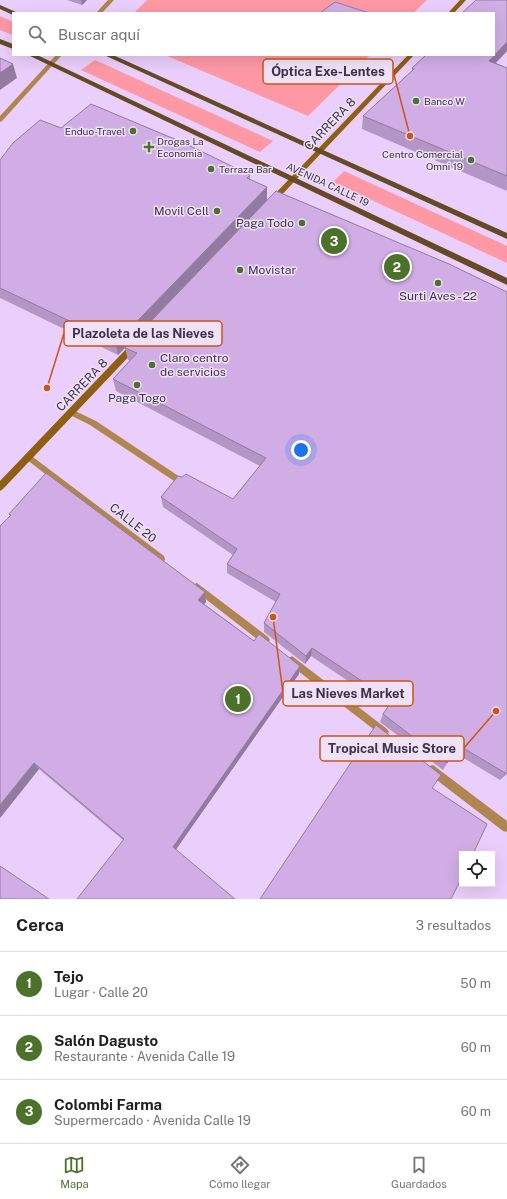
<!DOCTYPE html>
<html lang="es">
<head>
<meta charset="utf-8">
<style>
	:root { --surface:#fff; --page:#f6f6f6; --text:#202124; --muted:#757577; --line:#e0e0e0; --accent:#4c712b }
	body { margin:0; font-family:"Public Sans",sans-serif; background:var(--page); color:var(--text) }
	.controls { position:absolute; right:12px; bottom:12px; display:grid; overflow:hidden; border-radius:0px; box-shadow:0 4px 16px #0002 }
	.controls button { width:36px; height:36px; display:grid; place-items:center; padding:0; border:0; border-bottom:1px solid var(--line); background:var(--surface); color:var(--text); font:20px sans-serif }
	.you { position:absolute; left:301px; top:450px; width:14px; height:14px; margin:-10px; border:3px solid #fff; border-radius:50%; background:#1a73e8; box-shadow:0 0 0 6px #1a73e833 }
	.badge { display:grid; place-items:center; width:26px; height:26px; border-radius:50%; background:var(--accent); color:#fff; font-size:13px; font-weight:700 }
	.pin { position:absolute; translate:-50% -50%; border:2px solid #fff; box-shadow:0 1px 4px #0006 }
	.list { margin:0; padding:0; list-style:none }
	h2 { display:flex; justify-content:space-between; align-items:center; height:52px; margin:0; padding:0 16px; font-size:17px }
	h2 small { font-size:13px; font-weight:400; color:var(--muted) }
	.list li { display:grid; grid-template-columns:26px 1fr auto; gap:12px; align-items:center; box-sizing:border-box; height:64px; padding:0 16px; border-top:1px solid var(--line) }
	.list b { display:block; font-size:15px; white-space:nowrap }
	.list p { margin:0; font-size:13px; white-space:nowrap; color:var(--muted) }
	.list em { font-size:13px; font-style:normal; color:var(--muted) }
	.icon { flex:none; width:22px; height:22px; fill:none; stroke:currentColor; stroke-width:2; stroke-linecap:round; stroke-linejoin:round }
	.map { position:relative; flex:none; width:507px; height:899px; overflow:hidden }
	.search { position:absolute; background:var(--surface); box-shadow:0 4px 16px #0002; left:12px; right:12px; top:12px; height:44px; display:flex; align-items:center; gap:10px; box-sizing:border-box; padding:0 14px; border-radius:0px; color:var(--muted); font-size:15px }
	.sheet { height:244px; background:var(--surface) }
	nav { display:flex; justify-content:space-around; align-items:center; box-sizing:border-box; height:56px; border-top:1px solid var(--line); background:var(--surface); font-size:11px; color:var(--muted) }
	nav a { display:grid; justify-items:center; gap:2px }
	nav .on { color:var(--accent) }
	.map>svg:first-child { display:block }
</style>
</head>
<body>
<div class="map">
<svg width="507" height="899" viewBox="0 0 507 899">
	<rect width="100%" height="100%" fill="#eacefb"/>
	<path fill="#fe98a5" d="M147,0H427L413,13H134Z
		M0,16L13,22V35L0,30Z
		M165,55H370L308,116Z
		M95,60L273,141L260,152L81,70Z
		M344,171L507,246V263L333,182Z"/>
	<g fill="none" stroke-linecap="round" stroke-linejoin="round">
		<path fill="#af8650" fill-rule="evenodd" d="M71,409L96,421L186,481L187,483L186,485L183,486L180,485L90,425L68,414L67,412L68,410Z"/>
		<path fill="#af8650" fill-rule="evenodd" d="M108,0H114L102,13H96Z
			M56,55H62L2,121L0,122V116Z
			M29,454L164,556L165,559L164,562L161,563L158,562L26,459L25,457L26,455Z
			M197,583L268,637L270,640L268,643L265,644L262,643L194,590L193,587L194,584Z
			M292,656L387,729L389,732L387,735L384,737L381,735L289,664L287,661L289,658Z
			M433,765L507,821V832L503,831L429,774L428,770L429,766Z"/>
		<path fill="#8e5e12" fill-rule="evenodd" d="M460,0H466L454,13H448Z
			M408,55H414L275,202H271V198Z
			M133,344L137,347L136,349L3,489L0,491V481L130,345Z"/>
		<path fill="#664a24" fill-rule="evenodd" d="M0,5L16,12L17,13H13V15L0,9Z
			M0,39L13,44V49L0,44Z
			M28,55H37L507,278V285Z
			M104,55H113L507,233V239Z"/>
	</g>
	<path fill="#b396c5" d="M67,0H87L82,5Z
		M507,0V51L496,63L507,68V191L362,129L363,116L412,71V68Z
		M61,128L250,175V180L267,187V200L507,774L500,780L454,752L443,770L380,722L383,714L388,708L311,656L305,664L264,632V623L276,602L227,573V564L233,555L163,507L161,497L233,499L260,466L116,391L113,379L130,361L128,360L125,348L118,355L0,298V160Z
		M9,514L206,602L204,604L254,641L300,666L299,674L176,849L123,840L39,769L0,818L10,516Z"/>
	<path fill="#927aa0" d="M81,0H87L82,5Z
		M507,42V51L485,74L489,61Z
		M13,64L17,78L0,90V73Z
		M267,187V200L118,355L116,343Z
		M205,592L206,602L199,609L198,600Z
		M312,648L311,656L305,664L306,656Z
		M300,666L299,674L175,851L173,847Z
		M34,763L39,769L0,818V805Z"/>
	<path fill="#d0aee5" stroke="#927aa0" d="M476,0H507V42L489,61L507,68V176L363,116L414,69L412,68L426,55H494V13H462Z
		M335,2L369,13H320Z
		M0,58L13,64L0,73Z
		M91,104L184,143L250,175L247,178L267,187L116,343L0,288V160L13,143L40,120L61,128Z
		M276,191L449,264L507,292V774L458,745L447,763L383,714L392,701L312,648L306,656L264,623L280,594L227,564L237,549L161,497L178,476L182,477L186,474L233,499L266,458L113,379L137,353L125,348Z
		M46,473L205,592L198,600L254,641L259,634L300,666L173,847L235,899H77L124,839L34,763L0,805V526L11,515L9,514Z
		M376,725L441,775L432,788L487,824L473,854H462V877L451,899H260Z
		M0,866L49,899H0Z"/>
	<g fill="#4c712b" stroke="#efe2f8" stroke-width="1.5">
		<circle cx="416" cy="101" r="4"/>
		<circle cx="133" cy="131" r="4"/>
		<path d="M147 141h4v4h4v4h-4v4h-4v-4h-4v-4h4z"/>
		<circle cx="471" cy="160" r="4"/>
		<circle cx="211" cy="169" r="4"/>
		<circle cx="217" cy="211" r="4"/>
		<circle cx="302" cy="223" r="4"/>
		<circle cx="240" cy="270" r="4"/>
		<circle cx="438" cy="283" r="4"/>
		<circle cx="152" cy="365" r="4"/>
		<circle cx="137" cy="385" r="4"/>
	</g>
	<g text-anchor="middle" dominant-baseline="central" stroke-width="3" stroke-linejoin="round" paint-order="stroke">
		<g font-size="10" fill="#3f3148" stroke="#efe2f8" text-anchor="start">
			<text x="424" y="101">Banco W</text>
			<text x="125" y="131" text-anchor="end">Enduo-Travel</text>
			<text x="157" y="141">Drogas La<tspan x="157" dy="12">Economia</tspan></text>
			<text x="463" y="154" text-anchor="end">Centro Comercial<tspan x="463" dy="12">Omni 19</tspan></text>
			<text x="219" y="169">Terraza Bar</text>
		</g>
		<g font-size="10" fill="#3f3148" stroke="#efe2f8">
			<text transform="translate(328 184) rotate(25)">AVENIDA CALLE 19</text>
		</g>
		<g font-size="12" fill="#3f3148" stroke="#efe2f8">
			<text transform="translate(330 124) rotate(-46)">CARRERA 8</text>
			<text transform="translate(82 385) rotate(-46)">CARRERA 8</text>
			<text transform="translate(133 523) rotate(38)">CALLE 20</text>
		</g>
		<g font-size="12" fill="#3f3148" stroke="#efe2f8" text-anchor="end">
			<text x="209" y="211">Movil Cell</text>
			<text x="294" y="223">Paga Todo</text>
			<text x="248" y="270" text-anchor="start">Movistar</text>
			<text x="438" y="296" text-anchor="middle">Surti Aves - 22</text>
			<text x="160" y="358" text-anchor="start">Claro centro<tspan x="160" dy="14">de servicios</tspan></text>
			<text x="137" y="398" text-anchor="middle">Paga Togo</text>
		</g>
	</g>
	<path fill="none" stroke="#cf5315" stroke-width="1.5" d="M410 136L393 71M47 388L64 333M273 617L283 693M496 711L464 748"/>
	<g fill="#cf5315" stroke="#efe2f8" stroke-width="1.5">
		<circle cx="410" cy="136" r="4"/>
		<circle cx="47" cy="388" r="4"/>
		<circle cx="273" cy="617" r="4"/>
		<circle cx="496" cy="711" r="4"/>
	</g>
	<g fill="#efe2f8" stroke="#cf5315" stroke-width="1.5">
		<rect x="263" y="59" width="130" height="25" rx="4"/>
		<rect x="64" y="321" width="158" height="25" rx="4"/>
		<rect x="283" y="681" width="130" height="25" rx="4"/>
		<rect x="320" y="736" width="144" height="25" rx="4"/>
	</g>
	<g font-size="13" text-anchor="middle" font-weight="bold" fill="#3f3148">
		<text x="328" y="76">Óptica Exe-Lentes</text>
		<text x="143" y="338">Plazoleta de las Nieves</text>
		<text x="348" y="698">Las Nieves Market</text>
		<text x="392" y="753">Tropical Music Store</text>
	</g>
</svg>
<div class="controls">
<button><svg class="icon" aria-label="locate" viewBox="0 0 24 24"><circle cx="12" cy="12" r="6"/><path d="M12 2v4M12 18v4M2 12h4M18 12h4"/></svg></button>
</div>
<div class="you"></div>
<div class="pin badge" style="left:238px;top:699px">1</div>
<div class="pin badge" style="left:397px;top:267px">2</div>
<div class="pin badge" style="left:334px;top:241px">3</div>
<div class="search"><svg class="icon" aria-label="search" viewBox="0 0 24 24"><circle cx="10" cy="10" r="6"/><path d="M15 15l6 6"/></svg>Buscar aquí</div>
</div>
<section class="sheet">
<h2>Cerca<small>3 resultados</small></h2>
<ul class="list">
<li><span class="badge">1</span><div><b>Tejo</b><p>Lugar · Calle 20</p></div><em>50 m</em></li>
<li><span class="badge">2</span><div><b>Salón Dagusto</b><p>Restaurante · Avenida Calle 19</p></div><em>60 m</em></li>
<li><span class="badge">3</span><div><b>Colombi Farma</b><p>Supermercado · Avenida Calle 19</p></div><em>60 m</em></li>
</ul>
</section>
<nav>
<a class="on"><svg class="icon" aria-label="map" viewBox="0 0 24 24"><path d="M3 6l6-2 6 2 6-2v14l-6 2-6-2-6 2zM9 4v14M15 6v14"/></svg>Mapa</a>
<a><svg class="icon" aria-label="directions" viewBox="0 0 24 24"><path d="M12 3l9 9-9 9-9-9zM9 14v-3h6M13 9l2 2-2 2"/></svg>Cómo llegar</a>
<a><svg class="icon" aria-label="saved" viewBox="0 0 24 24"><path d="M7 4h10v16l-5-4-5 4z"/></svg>Guardados</a>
</nav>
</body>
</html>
